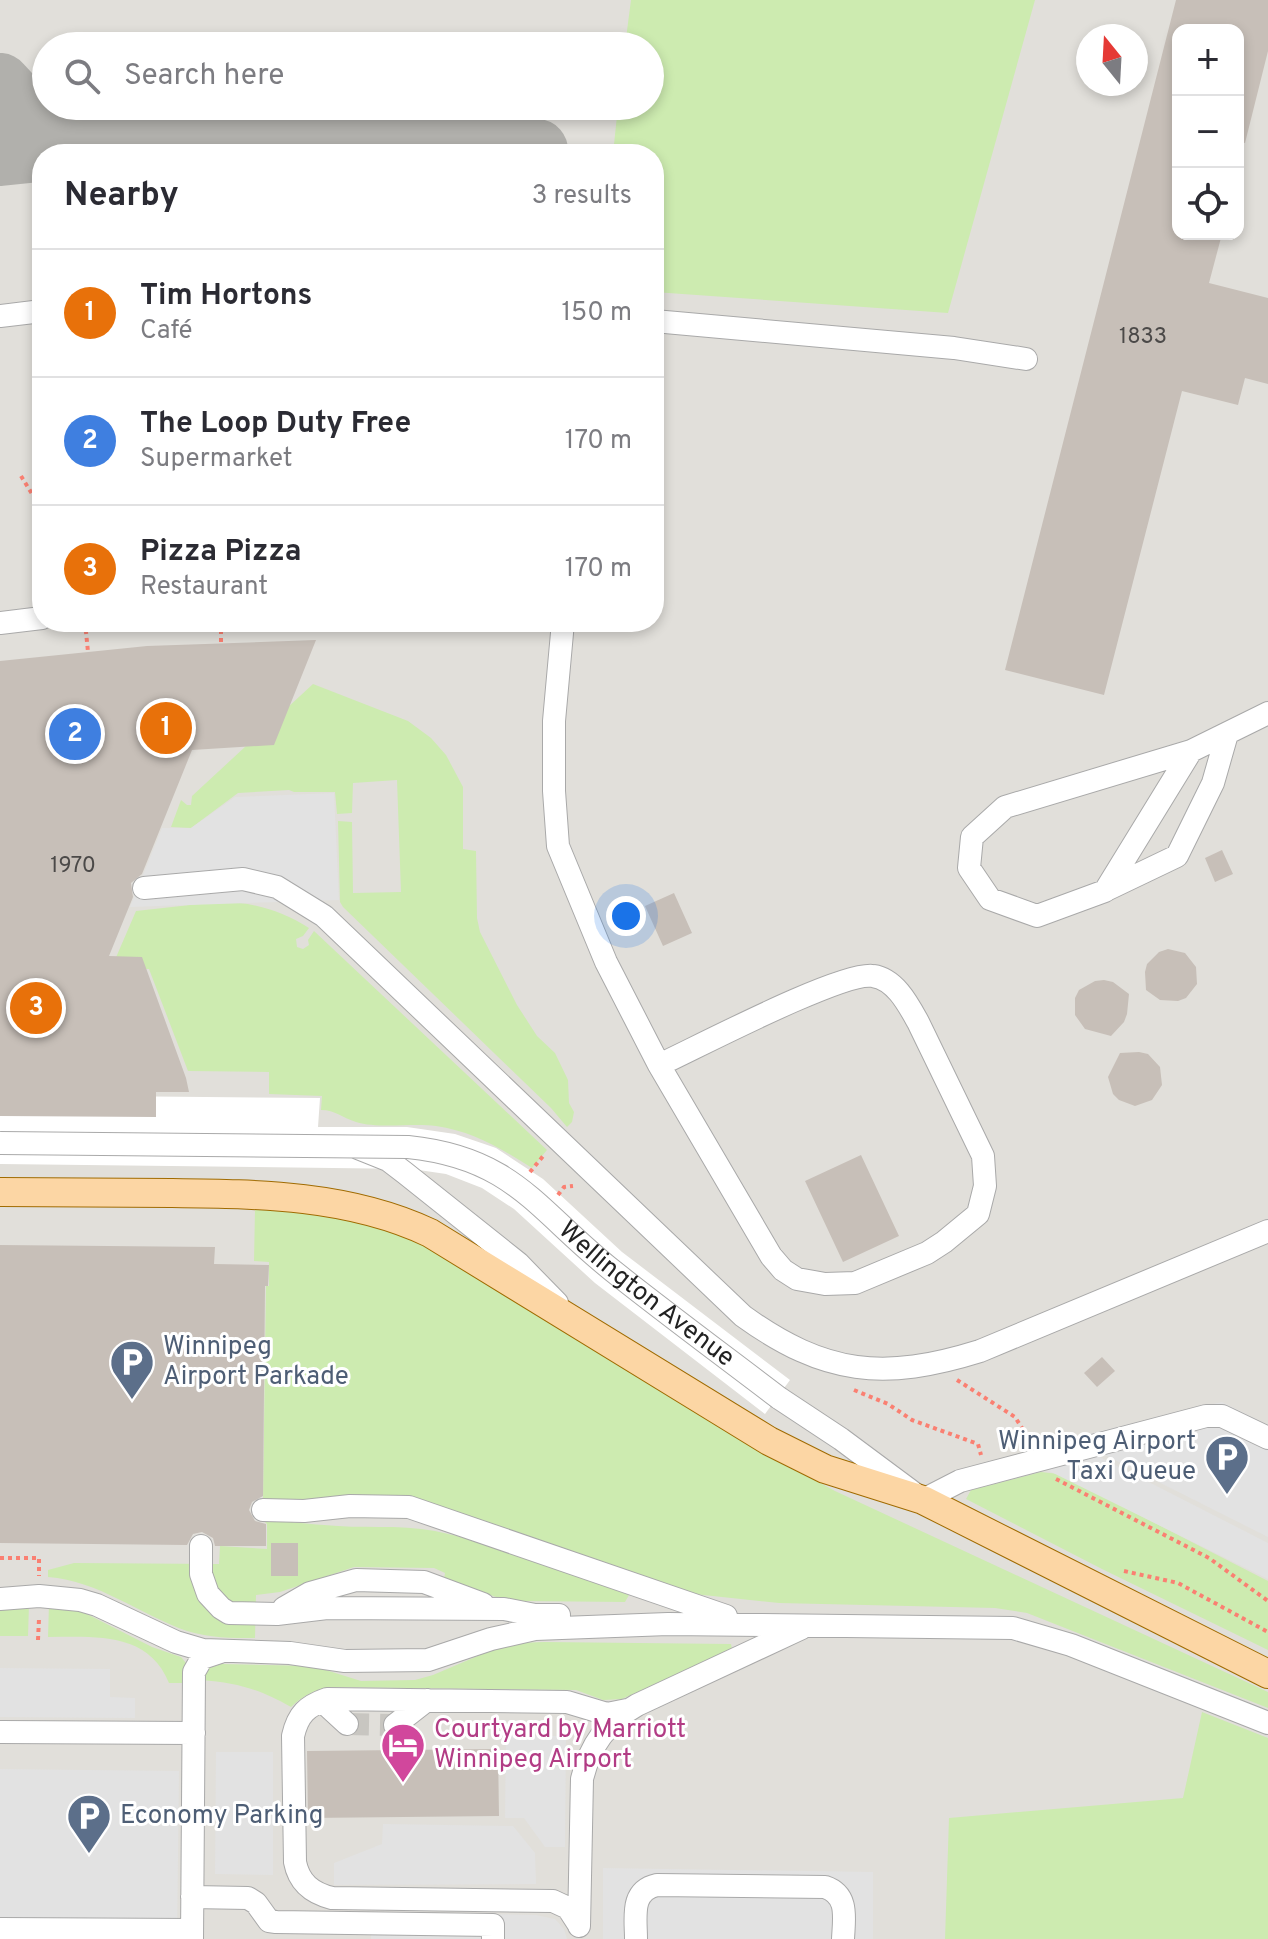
<!DOCTYPE html>
<html lang="en">
<head>
<meta charset="utf-8">
<style>
	:root { --surface:#fff; --page:#f2f2f3; --text:#2b2b33; --muted:#7c7c81; --line:#e1e1e2; --accent:#d40000 }
	body { margin:0; font-family:Overpass,sans-serif; background:var(--page); color:var(--text) }
	.controls { position:absolute; right:24px; top:24px; display:grid; overflow:hidden; border-radius:16px; box-shadow:0 4px 12px #0003 }
	.controls button { width:72px; height:72px; display:grid; place-items:center; padding:0; border:0; border-bottom:2px solid var(--line); background:var(--surface); color:var(--text); font:40px sans-serif }
	.compass { position:absolute; left:1076px; top:24px; width:72px; height:72px; border-radius:50%; background:var(--surface); box-shadow:0 4px 12px #0003; rotate:342deg }
	.you { position:absolute; left:626px; top:916px; width:28px; height:28px; margin:-20px; border:6px solid #fff; border-radius:50%; background:#1a73e8; box-shadow:0 0 0 12px #1a73e833 }
	.badge { display:grid; place-items:center; width:52px; height:52px; border-radius:50%; background:var(--accent); color:#fff; font-size:26px; font-weight:700 }
	.pin { position:absolute; translate:-50% -50%; border:4px solid #fff; box-shadow:0 2px 8px #0006 }
	.list { margin:0; padding:0; list-style:none }
	h2 { display:flex; justify-content:space-between; align-items:center; height:104px; margin:0; padding:0 32px; font-size:34px }
	h2 small { font-size:26px; font-weight:400; color:var(--muted) }
	.list li { display:grid; grid-template-columns:52px 1fr auto; gap:24px; align-items:center; box-sizing:border-box; height:128px; padding:0 32px; border-top:2px solid var(--line) }
	.list b { display:block; font-size:30px; white-space:nowrap }
	.list p { margin:0; font-size:26px; white-space:nowrap; color:var(--muted) }
	.list em { font-size:26px; font-style:normal; color:var(--muted) }
	.icon { flex:none; width:44px; height:44px; fill:none; stroke:currentColor; stroke-width:2; stroke-linecap:round; stroke-linejoin:round }
	.map { position:relative; flex:none; width:1268px; height:1939px; overflow:hidden }
	.search { position:absolute; background:var(--surface); box-shadow:0 4px 12px #0003; left:32px; top:32px; width:632px; height:88px; display:flex; align-items:center; gap:20px; box-sizing:border-box; padding:0 28px; border-radius:44px; color:var(--muted); font-size:30px }
	.panel { position:absolute; background:var(--surface); box-shadow:0 4px 12px #0003; left:32px; top:144px; width:632px; height:488px; border-radius:32px }
	.map>svg:first-child { display:block }
</style>
</head>
<body>
<div class="map">
<svg width="1268" height="1939" viewBox="0 0 1268 1939">
	<rect width="100%" height="100%" fill="#f2efe9"/>
	<path fill="#e1dfda" fill-rule="evenodd" d="M0,0H1268V1939H0ZM1178,30H1238V234H1178ZM1088,36H1136V84H1088ZM46,46H650V106H46ZM42,154H654V622H42Z"/>
	<path fill="#cdebb0" d="M631,0H1035L948,313L654,292V154H613L618,106H650V46H625Z
		M313,684L408,721L431,738L446,755L463,787V849L476,851L477,918L480,932L517,1005L537,1036L555,1053L568,1080L569,1103L574,1112L572,1122L567,1127L551,1108L343,907L340,902L338,821L352,822L353,893L401,892L397,780L353,783L352,813L337,814L335,792H294L289,790L238,793L191,828L171,827L181,800L187,805H191L192,796Z
		M217,902C250,901 281,910 309,928L303,936L296,939L297,947L303,949L309,945L308,940L314,931L547,1150L532,1168C502,1149 472,1131 436,1126C412,1123 378,1129 356,1122C343,1118 335,1110 321,1110L322,1096L269,1094V1072L188,1071L149,969H111L136,911Z
		M255,1209L322,1212L418,1238L744,1441L835,1491L1268,1692V1708L1027,1613L995,1608L779,1603L694,1594L408,1500H263L266,1286H269V1262L254,1261Z
		M1041,1472L1059,1474L1268,1581V1650L1102,1569L966,1499L971,1490Z
		M263,1520C284,1520 303,1524 324,1525C361,1529 398,1524 435,1531C501,1545 565,1572 629,1595L625,1602L523,1601L499,1598L444,1579L445,1573L434,1568L354,1567L280,1592L256,1595L255,1638C231,1638 210,1638 187,1631C139,1614 99,1581 48,1577V1570L74,1563L219,1564L220,1546L267,1549V1524Z
		M29,1604L28,1636H0V1610Z
		M49,1604L81,1611L152,1647L181,1657L186,1663L182,1683H169C148,1631 94,1637 48,1637Z
		M544,1642L731,1644L732,1649L622,1699L603,1700L576,1690L331,1687C314,1690 304,1695 291,1707C259,1689 238,1683 201,1680L204,1670L221,1664L313,1666L361,1681L415,1680L433,1675L494,1649L518,1643Z
		M1202,1712L1268,1738V1939H945L949,1818L1183,1798Z"/>
	<path fill="#e2e2e2" d="M334,793L339,900L130,907L162,828H191L235,797Z
		M1222,1402L1268,1425V1537L1071,1438Z
		M1063,1441L1088,1451L1268,1543V1579L1039,1466Z
		M0,1668L110,1669V1697L135,1698V1718L0,1717Z
		M506,1736H566L565,1847H545L524,1818H505Z
		M216,1752H273V1875L215,1874Z
		M0,1769L179,1771L177,1939H0Z
		M383,1824L513,1826L535,1853L536,1884L334,1885V1863L382,1844Z
		M603,1868L873,1872V1939H603Z
		M371,1912L536,1915L555,1919L564,1929L567,1939H371Z"/>
	<path fill="#fff" d="M0,1095L320,1098L318,1127H407L455,1134L496,1148L543,1179L622,1252L790,1380L765,1414L595,1283L514,1209L482,1188L446,1174L412,1169L0,1164Z"/>
	<g fill="none" stroke-linecap="round" stroke-linejoin="round">
		<path stroke="#b1b0ac" stroke-width="62" d="M0,84C28,117 59,131 101,141
			M0,155C127,141 256,135 384,140C435,142 486,147 537,150"/>
	</g>
	<path fill="#c7bfb8" d="M1176,0H1268V51L1245,143L1238,142V30H1178V234H1222L1209,283L1268,298V384L1245,378L1238,405L1182,391L1104,695L1005,670Z
		M316,640L274,745L192,750L142,874L131,883L133,897L109,956L142,957L186,1078L189,1092H156V1117L0,1116V661L147,646Z
		M1222,850L1233,874L1215,882L1205,858Z
		M674,893L692,933L663,946L645,906Z
		M1168,949L1185,953L1196,967L1197,984L1186,998L1178,1001L1160,1000L1146,990L1145,972L1147,964L1159,952Z
		M1104,980L1113,982L1129,994L1127,1014L1124,1022L1111,1036L1085,1029L1075,1015V998L1079,990L1095,981Z
		M1139,1052L1148,1054L1160,1067L1162,1085L1152,1100L1135,1106L1119,1100L1113,1094L1108,1077L1120,1053Z
		M861,1155L899,1236L843,1262L805,1181Z
		M0,1245L215,1247L214,1264L269,1265L268,1286H265L263,1496L252,1502L249,1510L255,1521L266,1524V1546H215L213,1538L202,1532L193,1534L187,1545L0,1543Z
		M1102,1357L1115,1371L1097,1387L1084,1373Z
		M271,1543H298V1576H271Z
		M498,1749L499,1816L308,1818L307,1751Z"/>
	<g fill="none" stroke-linecap="round" stroke-linejoin="round">
		<path stroke="#c8c6c1" stroke-width="22" stroke-dasharray="22 11" stroke-linecap="butt" d="M347,1724L395,1725"/>
		<g stroke="#a9a9a9" stroke-width="24">
			<path id="minor" d="M0,316L42,311
				M654,321L954,348L1026,359
				M563,622L554,721V791L558,846L606,962L659,1065L771,1256L783,1270L797,1279L825,1284L855,1283L927,1253L944,1242L978,1214L985,1186L983,1156L918,1022C908,1004 895,979 873,976C842,971 696,1048 659,1065
				M0,623L42,618
				M1191,751L1105,891L1037,916L990,899L969,868L972,837L1005,807L1191,751L1268,713
				M144,888L243,879L277,887L324,916L743,1316C825,1375 884,1381 980,1351L1268,1231
				M1106,890L1177,856L1213,783L1227,734
				M358,1148L388,1160L405,1173L518,1263L557,1303
				M779,1398L841,1439L923,1500L960,1481L1206,1416H1222L1268,1438
				M263,1510L304,1511L350,1506L409,1507L726,1616
				M201,1546V1574L208,1594L221,1608L229,1613L277,1614L327,1608L504,1609L535,1615H559
				M0,1599L39,1596L80,1600L97,1605L176,1642L203,1650L290,1653L345,1661L428,1660L491,1639L535,1629L668,1624L1013,1628L1071,1645L1268,1723
				M284,1608L310,1593L356,1580L424,1582L483,1604
				M322,1701L347,1724
				M395,1725L427,1700
				M0,1732L194,1733
				M192,1897L248,1898L256,1903L269,1921L276,1922L493,1925V1939
				M579,1925L568,1908L553,1901L332,1898C312,1893 299,1883 295,1862L293,1736C298,1714 307,1706 327,1699L567,1702L607,1714L627,1710
				M579,1926L582,1779C590,1745 607,1722 637,1705L802,1628
				M0,1929L192,1930
				M192,1939L194,1672L202,1658L220,1652
				M636,1939C636,1917 630,1891 657,1885L825,1887C849,1895 844,1918 843,1939"/>
		</g>
		<g stroke="#a06b00" stroke-width="30">
			<path id="major" d="M0,1192C57,1192 115,1193 172,1193C260,1194 350,1195 430,1233L769,1441L825,1469L923,1500L1268,1674"/>
		</g>
		<path stroke="#fa8072" stroke-width="4" stroke-dasharray="4 4" stroke-linecap="butt" d="M21,476L42,510
			M85,622L88,652
			M221,622V643
			M530,1172L544,1155
			M558,1195L564,1187L573,1186
			M957,1380L1015,1417L1029,1439
			M854,1390L888,1404L912,1420L978,1444L981,1455
			M1056,1479L1209,1558L1268,1601
			M0,1558H39V1576
			M1124,1571L1178,1583L1268,1632
			M38,1640L39,1619"/>
		<use href="#minor" stroke="#fff" stroke-width="22"/>
		<use href="#major" stroke="#fcd6a4" stroke-width="28"/>
		<g stroke="#a9a9a9" stroke-width="24" stroke-linecap="butt">
			<g id="minor-bridge">
				<path id="s1" d="M0,1143L408,1147C515,1158 537,1211 613,1271C667,1314 724,1356 779,1398"/>
			</g>
		</g>
		<use href="#minor-bridge" stroke="#fff" stroke-width="22"/>
	</g>
	<defs>
		<g id="parking-pin" transform="scale(2.3)"><path d="M0 17L-7.5 6A9.5 9.5 0 1 1 7.5 6Z" fill="#5c6f8a" stroke="#fff"/><path d="M-3.5-5.5H1a3.5 3.5 0 0 1 0 7H-1V5.5H-3.5ZM-1-3.4V-.6H.8a1.4 1.4 0 0 0 0-2.8Z" fill="#fff"/></g>
		<g id="hotel-pin" transform="scale(2.3)"><path d="M0 17L-7.5 6A9.5 9.5 0 1 1 7.5 6Z" fill="#d1479c" stroke="#fff"/><path d="M-6-4.5h1.5V1H6V5H4.5V3h-9V5H-6ZM-4 0a1.8 1.8 0 1 1 3.6 0ZM.5 0V-2.5h3Q6-2.5 6 0Z" fill="#fff"/></g>
	</defs>
	<g fill-rule="evenodd">
		<use href="#parking-pin" x="132" y="1362"/>
		<use href="#parking-pin" x="1227" y="1457"/>
		<use href="#hotel-pin" x="403" y="1745"/>
		<use href="#parking-pin" x="89" y="1816"/>
	</g>
	<g text-anchor="middle" dominant-baseline="central" stroke-width="6" stroke-linejoin="round" paint-order="stroke">
		<g font-size="22" fill="#4b4948">
			<text x="1143" y="337">1833</text>
			<text x="73" y="866">1970</text>
		</g>
		<g font-size="26" fill="#222" stroke="#fff">
			<text stroke="none"><textPath href="#s1" startOffset="694">Wellington Avenue</textPath></text>
		</g>
		<g font-size="26" fill="#4e5e75" stroke="#fff" text-anchor="start">
			<text x="163" y="1347">Winnipeg<tspan x="163" dy="30">Airport Parkade</tspan></text>
			<text x="1196" y="1442" text-anchor="end">Winnipeg Airport<tspan x="1196" dy="30">Taxi Queue</tspan></text>
			<text x="120" y="1816">Economy Parking</text>
		</g>
		<g font-size="26" fill="#b23c85" stroke="#fff" text-anchor="start">
			<text x="434" y="1730">Courtyard by Marriott<tspan x="434" dy="30">Winnipeg Airport</tspan></text>
		</g>
	</g>
</svg>
<div class="controls">
<button>+</button>
<button>−</button>
<button><svg class="icon" aria-label="locate" viewBox="0 0 24 24"><circle cx="12" cy="12" r="6"/><path d="M12 2v4M12 18v4M2 12h4M18 12h4"/></svg></button>
</div>
<svg class="compass" viewBox="-18 -18 36 36"><path d="M0-13l5 13h-10z" fill="#e53935"/><path d="M0 13l5-13h-10z" fill="#7c7c81"/></svg>
<div class="you"></div>
<div class="pin badge" style="left:166px;top:728px;background:#e8710a">1</div>
<div class="pin badge" style="left:75px;top:734px;background:#3f7fe0">2</div>
<div class="pin badge" style="left:36px;top:1008px;background:#e8710a">3</div>
<div class="search"><svg class="icon" aria-label="search" viewBox="0 0 24 24"><circle cx="10" cy="10" r="6"/><path d="M15 15l6 6"/></svg>Search here</div>
<section class="panel">
<h2>Nearby<small>3 results</small></h2>
<ul class="list">
<li><span class="badge" style="background:#e8710a">1</span><div><b>Tim Hortons</b><p>Café</p></div><em>150 m</em></li>
<li><span class="badge" style="background:#3f7fe0">2</span><div><b>The Loop Duty Free</b><p>Supermarket</p></div><em>170 m</em></li>
<li><span class="badge" style="background:#e8710a">3</span><div><b>Pizza Pizza</b><p>Restaurant</p></div><em>170 m</em></li>
</ul>
</section>
</div>
</body>
</html>
